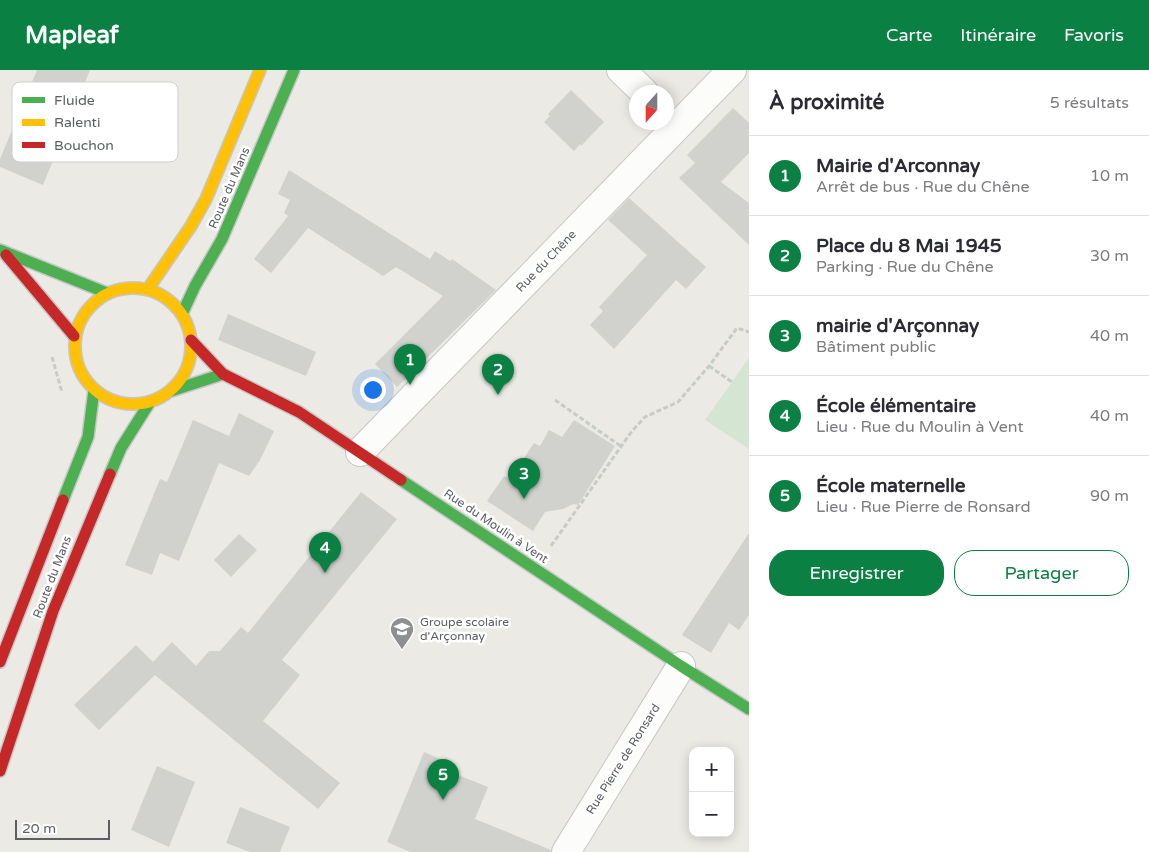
<!DOCTYPE html>
<html lang="fr">
<head>
<meta charset="utf-8">
<style>
	:root { --surface:#fff; --page:#f7f7f7; --text:#2b2b33; --muted:#7c7c81; --line:#e1e1e2; --accent:#0b8043 }
	body { margin:0; font-family:"Varela Round",sans-serif; background:var(--page); color:var(--text) }
	.controls { position:absolute; right:15px; bottom:15px; display:grid; overflow:hidden; border-radius:10px; box-shadow:0 2px 12px #0003 }
	.controls button { width:45px; height:45px; display:grid; place-items:center; padding:0; border:0; border-bottom:1px solid var(--line); background:var(--surface); color:var(--text); font:25px sans-serif }
	.compass { position:absolute; left:629px; top:15px; width:45px; height:45px; border-radius:50%; background:var(--surface); box-shadow:0 2px 12px #0003; rotate:201deg }
	.scale { position:absolute; left:15px; bottom:12px; width:95px; box-sizing:border-box; padding-left:5px; border:2px solid #5b5f63; border-top:0; font-size:14px; line-height:18px; white-space:nowrap; color:#5b5f63; -webkit-text-stroke:4px #fff; paint-order:stroke }
	.you { position:absolute; left:372px; top:319px; width:18px; height:18px; margin:-12px; border:4px solid #fff; border-radius:50%; background:#1a73e8; box-shadow:0 0 0 8px #1a73e833 }
	.badge { display:grid; place-items:center; width:32px; height:32px; border-radius:50%; background:var(--accent); color:#fff; font-size:16px; font-weight:700 }
	.pin { position:absolute; translate:-50% -41px; filter:drop-shadow(0 1px 2px #0008) }
	.pin::after { content:''; position:absolute; top:26px; width:18px; height:15px; background:inherit; clip-path:polygon(0 0,100% 0,50% 100%) }
	.list { margin:0; padding:0; list-style:none }
	h2 { display:flex; justify-content:space-between; align-items:center; height:65px; margin:0; padding:0 20px; font-size:21px }
	h2 small { font-size:16px; font-weight:400; color:var(--muted) }
	.list li { display:grid; grid-template-columns:32px 1fr auto; gap:15px; align-items:center; box-sizing:border-box; height:80px; padding:0 20px; border-top:1px solid var(--line) }
	.list b { display:block; font-size:19px; white-space:nowrap }
	.list p { margin:0; font-size:16px; white-space:nowrap; color:var(--muted) }
	.list em { font-size:16px; font-style:normal; color:var(--muted) }
	.actions { display:flex; gap:10px; padding:15px 20px }
	.actions a { flex:1; padding:11px 0; border:1px solid var(--accent); border-radius:20px; text-align:center; font-size:18px; color:var(--accent) }
	.actions .main { background:var(--accent); color:#fff }
	.map { position:relative; flex:none; width:749px; height:782px; overflow:hidden }
	header { display:flex; align-items:center; gap:30px; box-sizing:border-box; height:70px; padding:0 25px; background:var(--accent); color:#fff }
	header strong { font-size:24px }
	nav { display:flex; gap:28px; margin-inline-start:auto; font-size:18px }
	main { display:flex }
	aside { flex:1; background:var(--surface) }
	.map>svg:first-child { display:block }
</style>
</head>
<body>
<header>
<strong>Mapleaf</strong>
<nav><a>Carte</a><a>Itinéraire</a><a>Favoris</a></nav>
</header>
<main>
<div class="map">
<svg width="749" height="782" viewBox="0 0 749 782">
	<rect width="100%" height="100%" fill="#ebeae5"/>
	<path fill="#d4e6d1" d="M749,288V379L705,350Z"/>
	<path fill="#d1d1ce" d="M37,0H90L43,115L0,97V89Z
		M571,20L604,52L581,76L580,74L574,81L544,52L550,46L548,44Z
		M733,38L749,53V83L721,112L749,133V175L679,108L695,93L687,85Z
		M289,100L430,189L435,181L450,191L452,189L496,220L397,317L375,294L443,226L396,197L383,206L308,158L271,203L254,189L288,146L284,143L290,130L278,124Z
		M629,128L706,197L686,219L676,210L614,279L590,255L603,241L599,237L647,185L608,150Z
		M228,244L316,282L306,306L218,270Z
		M239,343L274,361L260,390L249,406L219,393L179,491L160,483L152,505L125,495L160,409L167,412L193,350L229,366Z
		M574,350L615,376L578,435L573,434L563,439L545,442L533,461L487,431L504,406L510,409L534,373L540,376L549,360L562,367Z
		M361,422L397,449L282,590L300,605L263,651L340,713L318,739L155,605L99,660L74,635L136,575L153,592L172,572L196,596L209,581H220L241,557L248,563Z
		M749,463V545L739,560L729,553L711,583L682,565Z
		M239,464L257,480L231,507L214,490Z
		M424,682L456,696L453,703L488,717L475,749L551,780L550,782H410L387,772Z
		M157,696L195,712L169,777L131,760Z
		M240,737L290,757L280,782H250L226,773Z"/>
	<g fill="none" stroke-linecap="round" stroke-linejoin="round">
		<g stroke="#c7c8c7" stroke-width="30">
			<path id="street" d="M621,0L644,22
				M360,382L732,0
				M566,782L681,596"/>
		</g>
		<g stroke="#c6c6c6" stroke-width="14">
			<path id="fast" d="M0,180L107,223
				M182,244L195,216L222,169L294,0
				M171,321L223,304
				M110,404L121,378L150,332
				M401,410L681,596L749,639
				M63,430L88,367L94,320"/>
		</g>
		<g stroke="#c6c6c6" stroke-width="14">
			<path id="slow" d="M75 276a58 58 0 1 1 116 0a58 58 0 1 1-116 0Z
				M148,219L191,156L206,129L260,0"/>
		</g>
		<g stroke="#c6c6c6" stroke-width="14">
			<path id="jam" d="M6,185L74,266
				M191,270L223,304L299,342L401,410
				M0,592L63,430
				M0,701L53,541L110,404"/>
		</g>
		<path stroke="#c7ccc9" stroke-width="3" stroke-dasharray="5 2.5" stroke-linecap="butt" d="M52,287L62,322
			M709,296L732,312
			M555,330L622,377
			M551,476L632,361L645,347L678,332L709,296L737,258L749,262"/>
		<use href="#street" stroke="#fcfcfb" stroke-width="28"/>
		<use href="#fast" stroke="#4caf50" stroke-width="11"/>
		<use href="#slow" stroke="#ffc107" stroke-width="11"/>
		<use href="#jam" stroke="#c62828" stroke-width="11"/>
	</g>
	<defs>
		<g id="school-pin" transform="scale(1.25)"><path d="M0 17L-7.5 6A9.5 9.5 0 1 1 7.5 6Z" fill="#8d9090" stroke="#fff"/><path d="M0-5L7-2L0 1L-7-2ZM-4 1L0 2.5L4 1V4Q0 6-4 4Z" fill="#fff"/></g>
	</defs>
	<g fill-rule="evenodd">
		<use href="#school-pin" x="402" y="559"/>
	</g>
	<g text-anchor="middle" dominant-baseline="central" stroke-width="5" stroke-linejoin="round" paint-order="stroke">
		<g font-size="12" fill="#5b5f63" stroke="#fff">
			<text transform="translate(229 118) rotate(-67)">Route du Mans</text>
			<text transform="translate(546 191) rotate(-46)">Rue du Chêne</text>
			<text transform="translate(496 456) rotate(34)">Rue du Moulin à Vent</text>
			<text transform="translate(52 507) rotate(-69)">Route du Mans</text>
			<text transform="translate(623 689) rotate(-58)">Rue Pierre de Ronsard</text>
		</g>
		<g font-size="12" fill="#5b5f63" stroke="#fff" text-anchor="start">
			<text x="420" y="552">Groupe scolaire<tspan x="420" dy="14">d'Arçonnay</tspan></text>
		</g>
	</g>
	<rect x="12" y="12" width="166" height="80" rx="8" fill="#fff" stroke="#cecfd0" stroke-width="1"/>
	<rect x="22" y="27" width="23" height="6" fill="#4caf50"/>
	<rect x="22" y="49" width="23" height="7" fill="#ffc107"/>
	<rect x="22" y="72" width="23" height="6" fill="#c62828"/>
	<g font-size="14" fill="#5b5f63">
		<text x="54" y="35">Fluide</text>
		<text x="54" y="57">Ralenti</text>
		<text x="54" y="80">Bouchon</text>
	</g>
</svg>
<div class="controls">
<button>+</button>
<button>−</button>
</div>
<svg class="compass" viewBox="-18 -18 36 36"><path d="M0-13l5 13h-10z" fill="#e53935"/><path d="M0 13l5-13h-10z" fill="#7c7c81"/></svg>
<div class="scale">20 m</div>
<div class="you"></div>
<div class="pin badge" style="left:410px;top:315px">1</div>
<div class="pin badge" style="left:498px;top:325px">2</div>
<div class="pin badge" style="left:524px;top:429px">3</div>
<div class="pin badge" style="left:325px;top:503px">4</div>
<div class="pin badge" style="left:443px;top:730px">5</div>
</div>
<aside>
<h2>À proximité<small>5 résultats</small></h2>
<ul class="list">
<li><span class="badge">1</span><div><b>Mairie d'Arconnay</b><p>Arrêt de bus · Rue du Chêne</p></div><em>10 m</em></li>
<li><span class="badge">2</span><div><b>Place du 8 Mai 1945</b><p>Parking · Rue du Chêne</p></div><em>30 m</em></li>
<li><span class="badge">3</span><div><b>mairie d'Arçonnay</b><p>Bâtiment public</p></div><em>40 m</em></li>
<li><span class="badge">4</span><div><b>École élémentaire</b><p>Lieu · Rue du Moulin à Vent</p></div><em>40 m</em></li>
<li><span class="badge">5</span><div><b>École maternelle</b><p>Lieu · Rue Pierre de Ronsard</p></div><em>90 m</em></li>
</ul>
<div class="actions"><a class="main">Enregistrer</a><a>Partager</a></div>
</aside>
</main>
</body>
</html>
